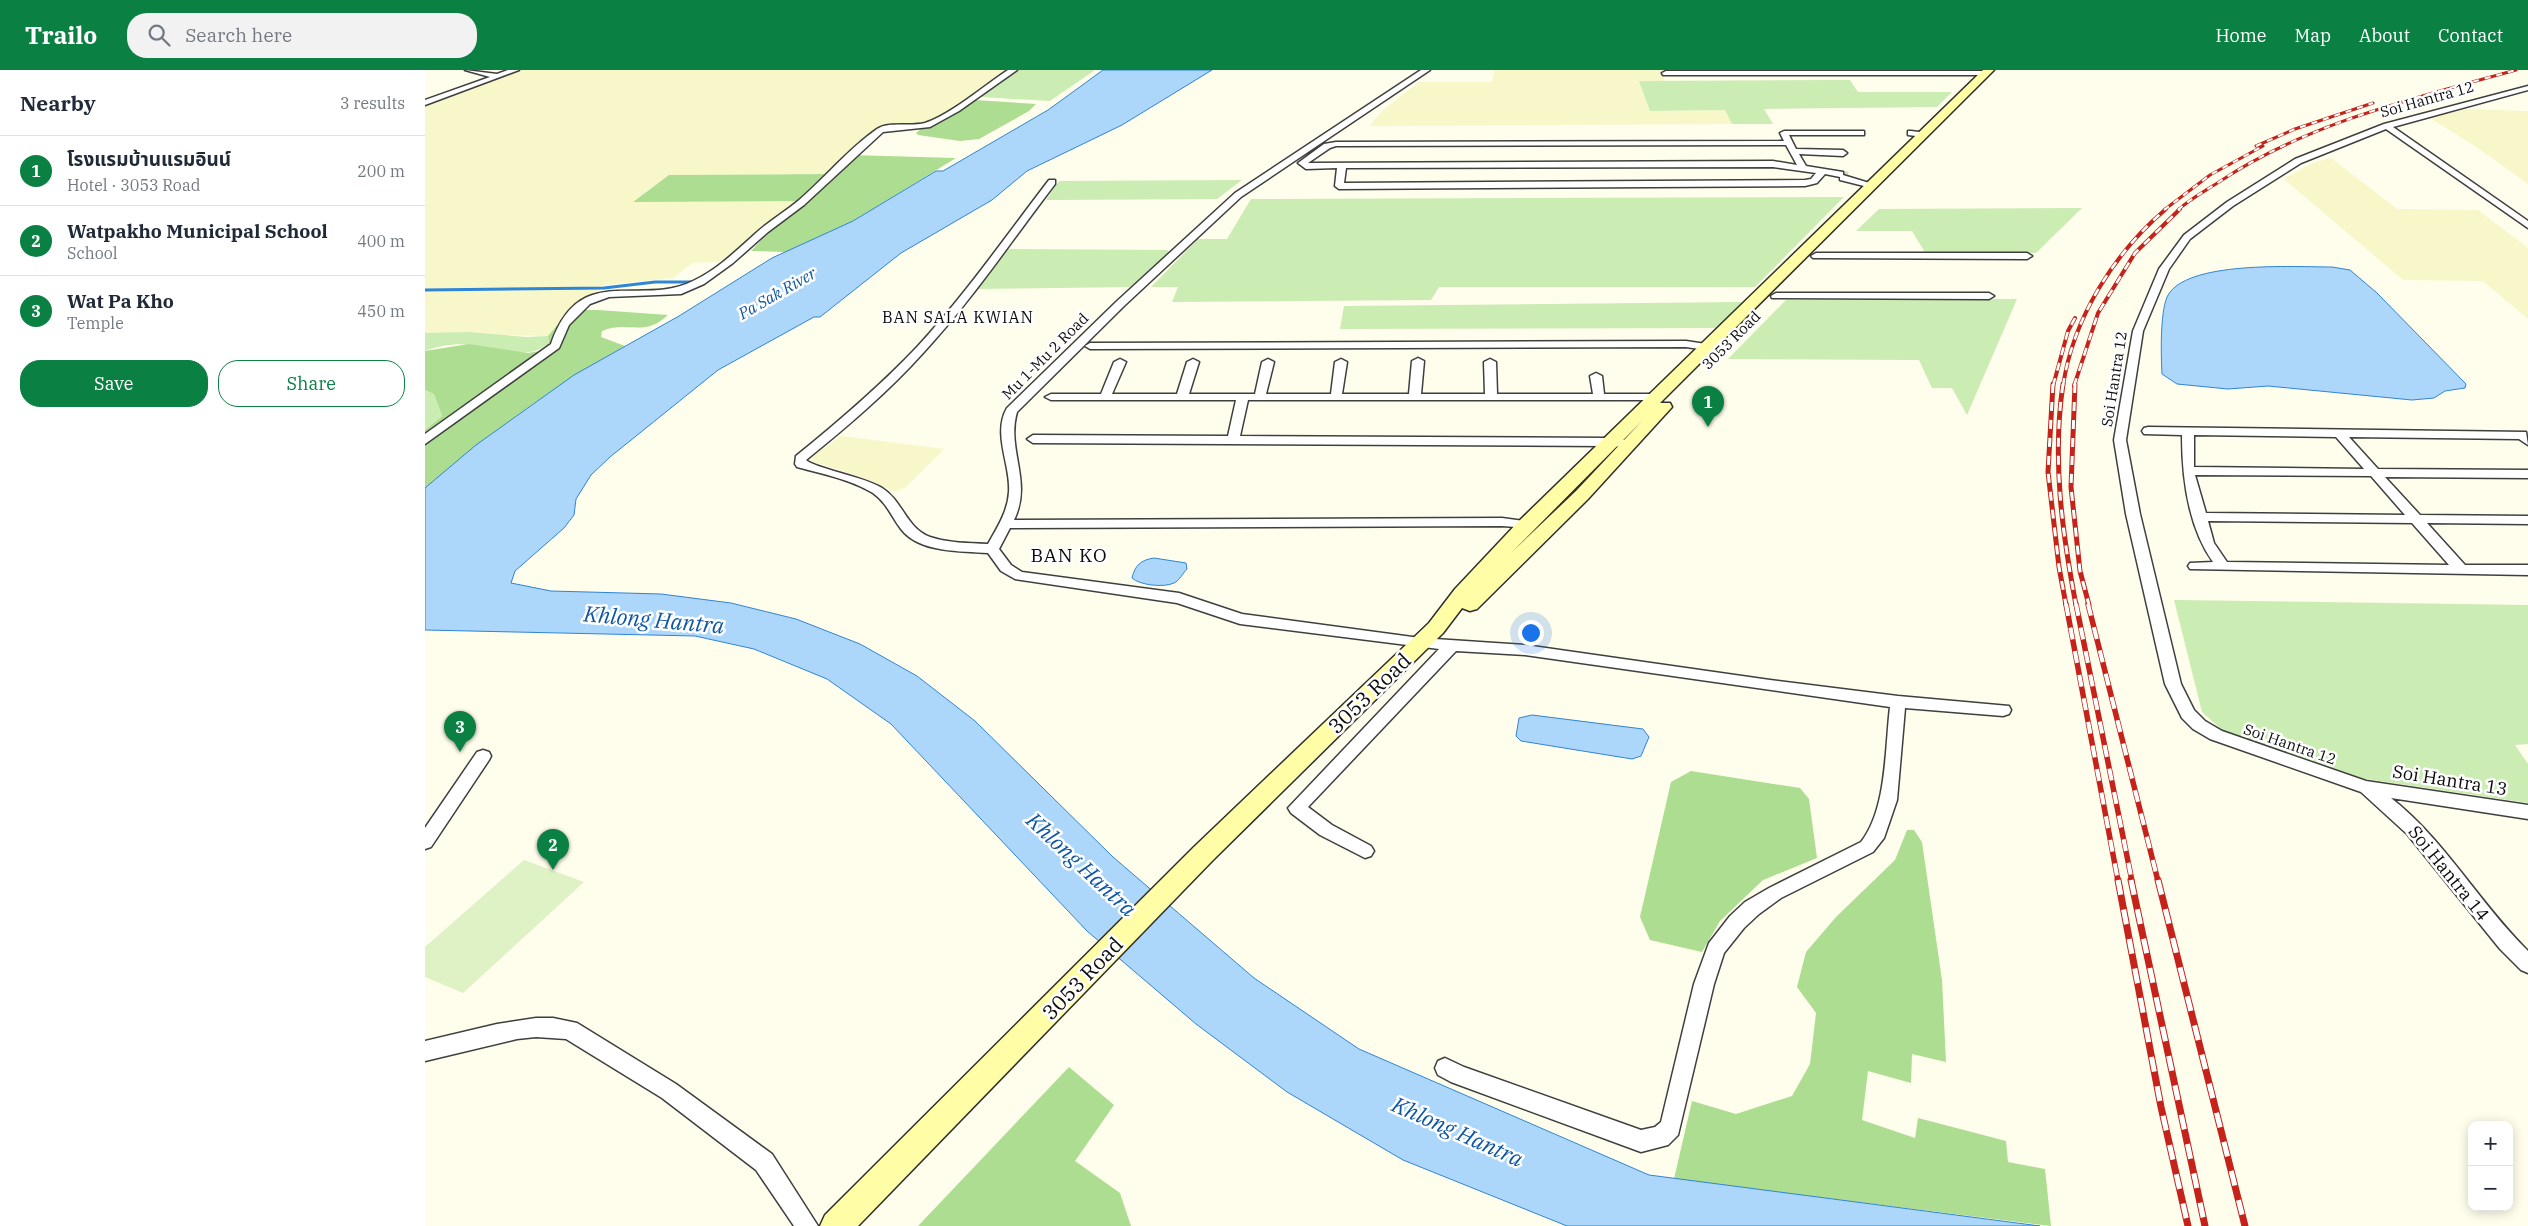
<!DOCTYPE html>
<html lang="en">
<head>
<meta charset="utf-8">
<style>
	:root { --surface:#fff; --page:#f2f2f3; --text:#1f2937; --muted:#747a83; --line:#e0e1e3; --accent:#0b8043 }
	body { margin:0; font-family:"IBM Plex Serif","Noto Sans Thai",serif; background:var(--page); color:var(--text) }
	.controls { position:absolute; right:15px; bottom:15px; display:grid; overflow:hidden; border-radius:10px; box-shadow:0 2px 12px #0003 }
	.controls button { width:45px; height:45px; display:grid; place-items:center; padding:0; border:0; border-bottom:1px solid var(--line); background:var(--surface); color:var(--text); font:25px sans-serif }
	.you { position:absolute; left:1105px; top:562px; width:18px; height:18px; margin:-12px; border:4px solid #fff; border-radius:50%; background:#1a73e8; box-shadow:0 0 0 8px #1a73e833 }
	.badge { display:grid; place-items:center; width:32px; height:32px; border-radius:50%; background:var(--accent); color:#fff; font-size:16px; font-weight:700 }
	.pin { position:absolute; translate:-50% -41px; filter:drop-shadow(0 1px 2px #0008) }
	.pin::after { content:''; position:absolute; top:26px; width:18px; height:15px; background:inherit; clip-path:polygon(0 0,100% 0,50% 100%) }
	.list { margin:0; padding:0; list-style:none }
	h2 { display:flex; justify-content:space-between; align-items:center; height:65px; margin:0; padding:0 20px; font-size:21px }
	h2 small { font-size:16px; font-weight:400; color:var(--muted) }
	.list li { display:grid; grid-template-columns:32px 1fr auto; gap:15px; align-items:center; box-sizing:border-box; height:70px; padding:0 20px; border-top:1px solid var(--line) }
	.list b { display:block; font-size:19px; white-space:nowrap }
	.list p { margin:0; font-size:16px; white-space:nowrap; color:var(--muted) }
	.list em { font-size:16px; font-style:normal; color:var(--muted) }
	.actions { display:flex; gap:10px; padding:15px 20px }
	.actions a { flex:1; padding:11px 0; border:1px solid var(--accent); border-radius:20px; text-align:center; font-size:18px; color:var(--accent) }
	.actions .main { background:var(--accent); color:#fff }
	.icon { flex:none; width:28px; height:28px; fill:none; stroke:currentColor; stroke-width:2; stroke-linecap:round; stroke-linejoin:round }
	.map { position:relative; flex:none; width:2103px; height:1156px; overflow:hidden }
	header { display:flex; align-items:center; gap:30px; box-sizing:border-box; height:70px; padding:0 25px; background:var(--accent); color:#fff }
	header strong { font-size:24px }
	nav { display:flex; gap:28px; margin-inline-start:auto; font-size:18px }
	.search { width:350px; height:45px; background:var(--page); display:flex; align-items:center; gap:12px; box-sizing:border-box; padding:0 18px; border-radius:20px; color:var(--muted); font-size:19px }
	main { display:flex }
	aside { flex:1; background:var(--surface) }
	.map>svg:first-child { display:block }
</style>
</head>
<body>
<header>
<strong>Trailo</strong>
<div class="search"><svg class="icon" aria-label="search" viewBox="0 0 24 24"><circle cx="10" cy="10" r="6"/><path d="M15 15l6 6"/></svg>Search here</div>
<nav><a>Home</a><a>Map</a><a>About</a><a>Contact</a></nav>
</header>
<main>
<aside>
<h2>Nearby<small>3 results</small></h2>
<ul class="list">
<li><span class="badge">1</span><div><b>โรงแรมบ้านแรมอินน์</b><p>Hotel · 3053 Road</p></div><em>200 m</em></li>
<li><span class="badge">2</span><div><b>Watpakho Municipal School</b><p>School</p></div><em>400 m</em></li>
<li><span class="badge">3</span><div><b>Wat Pa Kho</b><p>Temple</p></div><em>450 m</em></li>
</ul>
<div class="actions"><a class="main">Save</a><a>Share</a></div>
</aside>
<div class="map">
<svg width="2103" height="1156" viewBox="0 0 2103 1156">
	<rect width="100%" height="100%" fill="#fffdeb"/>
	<path fill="#f7f7ca" d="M97,0H584L503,53L459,58L405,104L244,105L209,131H373L298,191L267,193L248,208L180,215L145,240L123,266L0,263V35Z
		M1069,0H1237L1240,11H1215L1225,41L1300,40L1307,54L945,56L957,41L994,12H1067Z
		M2041,39L2103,41V114L2050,76L2005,48Z
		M1906,88L1972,139L2053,140L2103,178V249L2058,211L1978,210L1859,109L1889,92Z
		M416,366L519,379L481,417L470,422L442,409L387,391L388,386Z"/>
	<path fill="#cbecb3" d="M591,0H670L625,31L556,27Z
		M1425,10L1433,22H1527L1512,37L1339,39L1348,54H1307L1300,40L1225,41L1214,11Z
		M817,110L792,129L621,130L634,111Z
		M1419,127L1330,217H1014L1006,230L747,232L753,217H726L773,169H802L826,129Z
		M1657,138L1611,183L1501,184L1487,161H1431L1454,139Z
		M580,179L742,180L744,182L705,217L549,219Z
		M1592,229L1542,345L1527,318H1507L1494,290L1303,289L1361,230Z
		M1315,232L1320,234L1294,258L915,259L919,236Z
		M43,262L102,267L123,266L124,273C103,292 73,277 46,275C32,273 13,276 0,281V263Z
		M0,320L9,324L17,346L0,360Z
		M1749,530L2103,535V674L2090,675L2103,694V733L1934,708L1799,662L1777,642Z"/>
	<path fill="#addd91" d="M550,30L611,34L604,41L554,69L535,71L493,65L491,63L497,58L526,46Z
		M425,85L531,88L428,151L361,182L326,181L344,162L335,161L372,131L208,132L244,105L405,104Z
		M145,240H173L243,245C219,268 203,250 177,261L176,267L200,276C128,316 63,365 0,418V360L17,346L9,324L0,320V281L44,274L103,283L115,281L124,273L123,266Z
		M1266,701L1375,718L1384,729L1392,788L1338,810L1295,851L1277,882L1225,870L1215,847L1246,712Z
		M1482,760H1489L1497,772L1517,910L1521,992L1487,984L1486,1013L1443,1001L1437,1050L1490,1068L1493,1048L1581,1071L1583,1092L1620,1099L1626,1156L1249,1109L1267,1031L1311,1044L1367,1026L1385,994L1391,943L1372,917L1381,882L1411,847L1470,790Z
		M644,997L689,1035L650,1091L695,1123L706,1156H493Z"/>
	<path fill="#dff2c5" d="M99,790L159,812L38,923L0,907V877Z"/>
	<path fill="#acd6fa" stroke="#2f85d6" d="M678,0H787L697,55L602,101L567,130L476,183L395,247H389L293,300L185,387L166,405L151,429L149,445L139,458L90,501L86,513L126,521L236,524L306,533L371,549L435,574L492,606L550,651L688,787L829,908L934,979L1224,1105L1615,1156H1142L978,1090L862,1022L771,954L662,861L466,654L402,609L329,579L270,566L0,560V418L51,375L149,305L254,246L347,188L428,151L511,101H518L623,40Z
		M1907,197L1925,200L1952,223L2041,314L2040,318L2020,321L2009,328L1987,330L1843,316L1803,319L1752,314L1737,304C1736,285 1735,244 1742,227C1759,190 1871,197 1907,197Z
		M729,488L761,493L762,499C758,503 754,511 749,513C739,518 714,515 707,508C710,495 716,490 729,488Z
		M1107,645L1218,659L1224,667L1216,686L1207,689L1096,671L1091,666L1094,648Z"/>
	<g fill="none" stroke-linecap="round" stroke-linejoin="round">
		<path stroke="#2f85d6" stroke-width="3" d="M0,220L179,218L230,212H267"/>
		<path stroke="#dbd9ca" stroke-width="8" stroke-dasharray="8 4.5" stroke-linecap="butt" d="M1415,104L1423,106"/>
		<g stroke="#3f3f3f" stroke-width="3">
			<path id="minor" d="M40,0L72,4L83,0H94L0,35V30L65,7Z
				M583,0H592L534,41L505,57L458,62L379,135L343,162L308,193L279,214L256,224L184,227L165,234L144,255L134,278L0,374V364L126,274C155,190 214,238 268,211C292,200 312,180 331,163C344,151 360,142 373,131C400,108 423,79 452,59C464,51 486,57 500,53C525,45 560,15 583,0Z
				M996,0H1005L816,127L699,236L592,342C581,380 608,411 589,450L1077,448L1106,452L1108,455L1106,458L1077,456L585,458L574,479L586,495L597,502L754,523L817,544L995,568L1100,575L1345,610L1473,626L1584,636L1586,640L1584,644L1578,646L1480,638L1472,730L1459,768L1448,782L1356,828L1334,844L1319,858L1299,883L1289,914L1253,1065L1243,1075L1216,1082L1026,1012L1013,1005L1010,998L1013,991L1020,988L1039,997L1216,1060L1230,1057L1236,1052L1269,914L1284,873L1305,846L1320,832L1344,818L1436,772C1462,739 1460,678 1465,637L1100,585L1031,581L883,737L907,755L946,776L949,781L946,786L940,788L895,765L866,743L863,738L1014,579L815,554L752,533L590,509L576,501L563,483C536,481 494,483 476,459C466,446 462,433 448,423C425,409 397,404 372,397L370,394L371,386C413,352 454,317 492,277C540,225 581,166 624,110H630V114C587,170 547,230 499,282C463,322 423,356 381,390C389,398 440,407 457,418C478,431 481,458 505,467C523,473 544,473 563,474C572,458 583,441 584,422C586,395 567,364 582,338L691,232L810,123Z
				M1241,1H1560L1564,3L1560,5H1238L1237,3Z
				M2103,16V20L1968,57L2103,151V158L1961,59L1876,93L1808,136L1765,169L1744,199L1718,261L1701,370L1715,444L1756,614L1769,640L1780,651L1797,661L1941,711L2103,735V749L1966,728C2020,770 2054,833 2103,881V903L2096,900L2075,879L1982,764L1936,722L1785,669L1768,659L1757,648L1740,614L1701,444L1689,370L1708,261L1734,199L1759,165L1802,132L1870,89L1959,54Z
				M1359,61H1439V65H1364L1371,79L1418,80L1422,83L1418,86L1374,84L1381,96L1418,102V105L1451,115L1447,118L1415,110V107L1400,104L1392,113L1380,116L914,119L910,116L912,98L881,99L873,93L899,74L911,72L1359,71L1355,63ZM1361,75L1372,95L1348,91L883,93L905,78L911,76ZM1348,97L1391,103L1386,109L1380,110L919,113L921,98Z
				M1486,61L1502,63L1503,65L1499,67L1483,65V61Z
				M1391,183H1602L1607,186L1602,189L1388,188L1386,186Z
				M1351,223H1564L1569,226L1564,229L1347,228L1346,226Z
				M1261,271L1281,274L1286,277L1281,280L1261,277L665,279L660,276L665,273Z
				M993,288L999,291L996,324H1060L1059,292L1065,289L1071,292L1072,324H1168L1165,306L1171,303L1177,306L1179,324H1229L1235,327L1229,330H823L815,366L1184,368L1209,371L1211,374L1209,377L1184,376L608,373L602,369L608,365L803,366L811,330H626L620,327L626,324H676L689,292L695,289L701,292L687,324H752L762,292L768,289L774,292L764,324H830L837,292L843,289L849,292L841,324H906L910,292L916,289L922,292L917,324H984L987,291Z
				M1723,357L2101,362L2103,375L2094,369L1924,367L1953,399L2103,400V408L1960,407L1995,445L2103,446V454L2002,453L2040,495H2103V505L1765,499L1763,496L1765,493L1788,492C1763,457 1757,407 1757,365L1719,364L1717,361L1719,358ZM1769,365L1911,367L1939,399L1769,397ZM1770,405L1946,406L1980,445L1781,443ZM1783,451L1987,453L2024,495L1802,492L1789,473Z
				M58,680L64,682L66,686L64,690L6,777L0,779V758L52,682Z
				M111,948H128L152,953L251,1014L347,1084L393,1156H369L331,1100L237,1028L141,969L111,967L92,969L0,991V971L72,954Z"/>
		</g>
		<g stroke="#2e2e2e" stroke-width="3">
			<path id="secondary" d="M1558,0H1569L1235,333H1245L1247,337L1163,429L1052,539L1045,541L1037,538L1018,563L788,790L433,1156H395L400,1145L770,776L1004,553L1030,519L1094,451ZM1217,351L1151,421L1086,483Z"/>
		</g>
		<use href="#minor" fill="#fff" fill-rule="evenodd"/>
		<use href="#secondary" fill="#fffda6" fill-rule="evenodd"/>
		<g stroke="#c5221c" stroke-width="3">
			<path id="rail-far4" d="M1831,76L1870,59L1948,33
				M1739,140L1785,105L1838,76
				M1753,140C1765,129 1780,121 1794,112C1882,53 1990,28 2091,0"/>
		</g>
		<g stroke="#c5221c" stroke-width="4">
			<path id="rail-far3" d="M1628,316L1643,261L1650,248
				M1638,316C1648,248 1689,183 1741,139
				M1649,316L1673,243L1710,183L1755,139"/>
		</g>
		<g stroke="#c5221c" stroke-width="5">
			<path id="rail-far2" d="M1628,314L1623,402L1634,497L1641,535
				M1638,314C1627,389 1637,462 1651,535
				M1650,314L1646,417L1655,501L1664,535"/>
		</g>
		<g stroke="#c5221c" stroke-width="5.5">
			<path id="rail-far1" d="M1641,534L1693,811
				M1651,534L1707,811
				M1663,534L1733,811"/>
		</g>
		<g stroke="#c5221c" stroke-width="7">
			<path id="rail" d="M1693,810L1736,1037L1763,1156
				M1706,810L1780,1156
				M1733,810L1820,1156"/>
		</g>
		<use href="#rail-far4" stroke="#fff" stroke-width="2" stroke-dasharray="6" stroke-linecap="butt"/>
		<use href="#rail-far3" stroke="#fff" stroke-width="2.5" stroke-dasharray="8" stroke-linecap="butt"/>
		<use href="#rail-far2" stroke="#fff" stroke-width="3" stroke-dasharray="9" stroke-linecap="butt"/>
		<use href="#rail-far1" stroke="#fff" stroke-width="4" stroke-dasharray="12" stroke-linecap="butt"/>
		<use href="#rail" stroke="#fff" stroke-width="5" stroke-dasharray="15" stroke-linecap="butt"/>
	</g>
	<g text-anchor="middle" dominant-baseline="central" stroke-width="5" stroke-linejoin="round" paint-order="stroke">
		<g font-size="15" fill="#0c0c0c" stroke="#fff">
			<text transform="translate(2002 29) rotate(-16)">Soi Hantra 12</text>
			<text transform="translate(1306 270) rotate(-45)">3053 Road</text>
			<text transform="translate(620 286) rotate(-45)">Mu 1-Mu 2 Road</text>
			<text transform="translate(1689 309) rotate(-81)">Soi Hantra 12</text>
			<text transform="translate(1865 674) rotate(19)">Soi Hantra 12</text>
		</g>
		<g font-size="16" font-style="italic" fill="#0e56a5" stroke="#fff">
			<text transform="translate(352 223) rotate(-30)">Pa Sak River</text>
		</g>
		<g font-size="16" letter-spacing="1" fill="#0c0c0c" stroke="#fff">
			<text x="533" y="247">BAN SALA KWIAN</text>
		</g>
		<g font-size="18" fill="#0c0c0c" stroke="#fff">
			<text transform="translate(2025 710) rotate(9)">Soi Hantra 13</text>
			<text transform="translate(2024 803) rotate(51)">Soi Hantra 14</text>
		</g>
		<g font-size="19" letter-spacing="1" fill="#0c0c0c" stroke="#fff">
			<text x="644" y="485">BAN KO</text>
		</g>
		<g font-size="21" fill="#0c0c0c" stroke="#fff">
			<text transform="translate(944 623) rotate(-44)">3053 Road</text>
			<text transform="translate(657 908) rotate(-46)">3053 Road</text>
		</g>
		<g font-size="22" font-style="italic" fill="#0e56a5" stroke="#fff">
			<text transform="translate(229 549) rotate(5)">Khlong Hantra</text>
			<text transform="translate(657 794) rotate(43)">Khlong Hantra</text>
			<text transform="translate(1033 1061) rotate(24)">Khlong Hantra</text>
		</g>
	</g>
</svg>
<div class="controls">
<button>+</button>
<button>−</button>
</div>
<div class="you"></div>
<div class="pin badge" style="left:1283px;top:357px">1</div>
<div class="pin badge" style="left:128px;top:800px">2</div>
<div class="pin badge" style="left:35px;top:682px">3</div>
</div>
</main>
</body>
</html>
